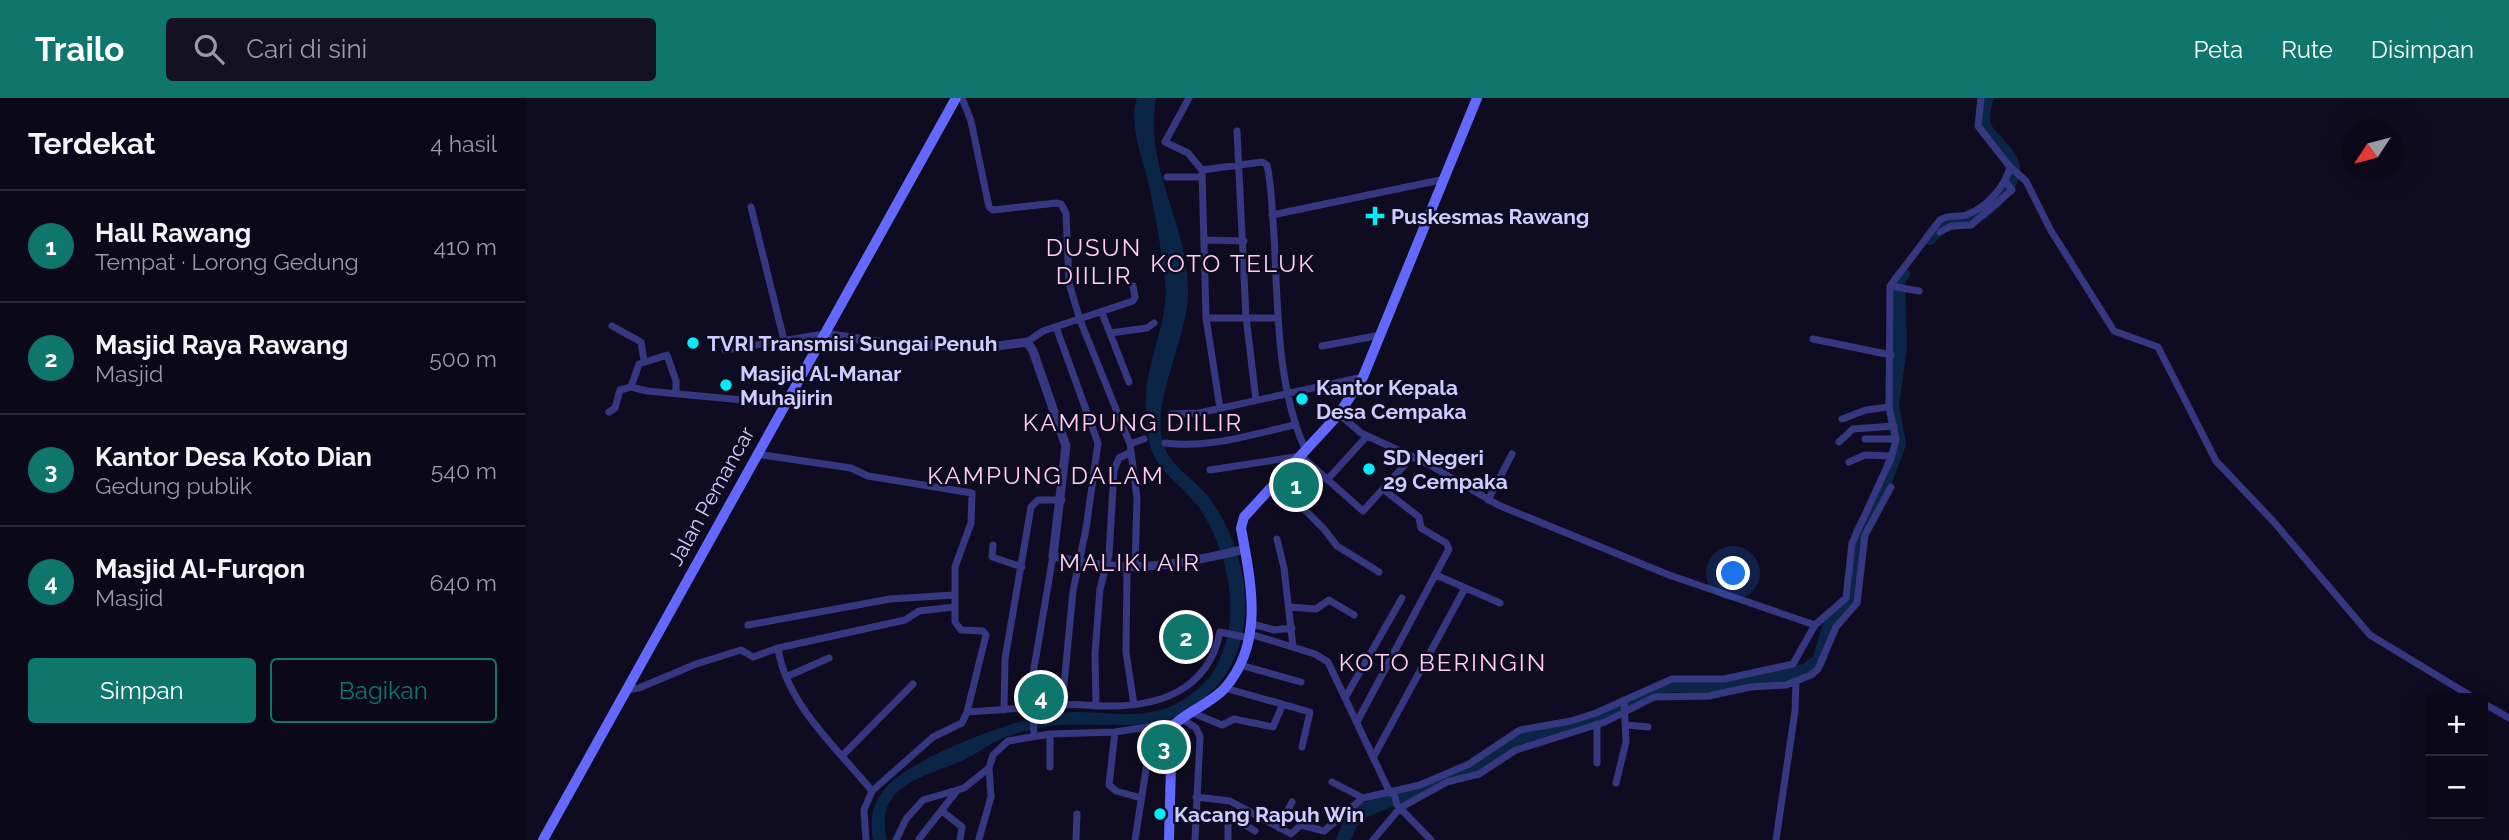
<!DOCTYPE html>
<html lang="id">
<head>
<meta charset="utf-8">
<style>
	:root { --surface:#0b0919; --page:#141222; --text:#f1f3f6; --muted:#9a9aa2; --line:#2b2a38; --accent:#0f766e }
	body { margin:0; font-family:Raleway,sans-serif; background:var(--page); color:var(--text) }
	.controls { position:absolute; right:21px; bottom:21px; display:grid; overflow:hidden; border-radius:7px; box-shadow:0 7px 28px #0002 }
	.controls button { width:63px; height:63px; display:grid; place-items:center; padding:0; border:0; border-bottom:2px solid var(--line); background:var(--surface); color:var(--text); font:35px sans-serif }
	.compass { position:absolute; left:1816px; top:21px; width:63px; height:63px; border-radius:50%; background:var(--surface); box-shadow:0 7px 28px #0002; rotate:234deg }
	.you { position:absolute; left:1209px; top:476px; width:24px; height:24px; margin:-18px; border:5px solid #fff; border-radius:50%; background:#1a73e8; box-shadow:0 0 0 10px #1a73e833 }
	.badge { display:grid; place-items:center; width:46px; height:46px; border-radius:50%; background:var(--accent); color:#fff; font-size:23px; font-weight:700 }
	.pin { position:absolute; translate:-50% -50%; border:4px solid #fff; box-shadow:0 2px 7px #0006 }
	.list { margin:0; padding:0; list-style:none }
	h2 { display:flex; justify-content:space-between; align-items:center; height:91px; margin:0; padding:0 28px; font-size:30px }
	h2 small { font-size:23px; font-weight:400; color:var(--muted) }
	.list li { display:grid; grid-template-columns:46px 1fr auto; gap:21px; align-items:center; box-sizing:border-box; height:112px; padding:0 28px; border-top:2px solid var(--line) }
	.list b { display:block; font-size:26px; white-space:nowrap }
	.list p { margin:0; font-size:23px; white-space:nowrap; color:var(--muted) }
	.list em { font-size:23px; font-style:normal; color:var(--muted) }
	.actions { display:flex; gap:14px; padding:21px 28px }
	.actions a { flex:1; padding:16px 0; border:2px solid var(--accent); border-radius:7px; text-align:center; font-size:24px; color:var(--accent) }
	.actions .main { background:var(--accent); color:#fff }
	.icon { flex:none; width:38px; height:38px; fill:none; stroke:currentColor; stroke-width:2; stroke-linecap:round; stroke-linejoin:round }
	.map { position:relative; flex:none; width:1984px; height:742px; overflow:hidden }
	header { display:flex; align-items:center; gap:42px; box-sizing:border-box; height:98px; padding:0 35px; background:var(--accent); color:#fff }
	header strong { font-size:33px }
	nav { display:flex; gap:38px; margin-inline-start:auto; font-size:24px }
	.search { width:490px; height:63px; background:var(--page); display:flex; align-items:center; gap:18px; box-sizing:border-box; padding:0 24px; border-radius:7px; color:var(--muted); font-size:26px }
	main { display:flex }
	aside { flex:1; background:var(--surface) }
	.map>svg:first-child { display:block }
</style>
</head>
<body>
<header>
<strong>Trailo</strong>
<div class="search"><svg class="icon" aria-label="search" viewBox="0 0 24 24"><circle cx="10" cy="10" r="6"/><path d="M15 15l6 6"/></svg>Cari di sini</div>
<nav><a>Peta</a><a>Rute</a><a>Disimpan</a></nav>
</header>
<main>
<aside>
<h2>Terdekat<small>4 hasil</small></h2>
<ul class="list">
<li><span class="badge">1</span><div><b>Hall Rawang</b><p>Tempat · Lorong Gedung</p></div><em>410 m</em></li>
<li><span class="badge">2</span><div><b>Masjid Raya Rawang</b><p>Masjid</p></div><em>500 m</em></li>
<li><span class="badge">3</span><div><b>Kantor Desa Koto Dian</b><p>Gedung publik</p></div><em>540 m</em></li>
<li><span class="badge">4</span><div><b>Masjid Al-Furqon</b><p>Masjid</p></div><em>640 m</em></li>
</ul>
<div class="actions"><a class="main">Simpan</a><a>Bagikan</a></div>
</aside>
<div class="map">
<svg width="1984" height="742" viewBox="0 0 1984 742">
	<rect width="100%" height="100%" fill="#0f0c21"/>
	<path fill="#0b2547" d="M612,0H631C618,69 665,129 663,197C661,243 628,300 637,341C642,368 671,381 686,402C720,451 735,524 701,576C687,597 658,620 633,624C601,630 566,625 533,627C516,629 492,634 476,641C465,645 455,654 444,659C421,672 387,677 369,698C357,711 359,726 362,742H348C345,722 346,710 358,693C381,661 494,619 534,615C568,611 605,622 639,611C658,605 682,587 691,569C717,522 705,459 677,414C661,388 630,375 624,343C621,325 619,297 623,280C629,246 644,217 640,182C636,148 630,115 623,83C617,59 603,24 612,0Z"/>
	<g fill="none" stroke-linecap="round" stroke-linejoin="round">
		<path stroke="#0b2547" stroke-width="14" d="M1405,140L1415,127C1425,125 1439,124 1448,120C1465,111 1498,82 1485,61C1471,37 1449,37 1462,0
			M818,742L826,724L840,712L913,683L955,670L1006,636L1052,628L1147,587L1189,590L1280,573L1294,563L1307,520L1325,502L1335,433L1350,410L1374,346L1367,308L1375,249L1373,182L1378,176"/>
		<path stroke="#363781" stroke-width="7" d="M437,0L446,23L464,109L468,112L531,105L536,106L541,115L544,185L555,222L605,346L612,400L610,470
			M664,0L640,44L663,55L677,72L681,220L695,310
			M712,33L721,219L731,302
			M1485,69L1501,83L1525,131L1589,233L1633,249L1691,363L1748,423L1845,537L1949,600
			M677,72L737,64L742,67C747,89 747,114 749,137C753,207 751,288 781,353
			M642,79H677
			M226,109L259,242
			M747,117L920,81
			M1415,134L1426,128L1446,127L1487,92L1481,84
			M679,142L719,143
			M1365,188L1394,193
			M577,215L604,284
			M681,220H753
			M87,228L116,244L119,263
			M531,229L573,345L561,431L548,493L537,607
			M585,235L622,230L629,225
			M1288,241L1366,257
			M502,244L518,233L608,203L610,199L608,188
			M797,248L856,237
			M200,252L299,236
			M106,289L114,266L142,257L151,283V294
			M84,314L90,310L95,292L106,289L122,293L259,306
			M646,316L674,315L838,279
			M814,316L836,335L903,366L973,407L1144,477L1290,527
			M1317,321L1341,312L1364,309
			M1340,341H1371
			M1314,344L1328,331L1369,328
			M640,345C683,351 728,336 769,327
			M605,346L619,341
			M231,356L326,370L343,378L447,395L446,425L430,469V524L436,532L458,533L461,537L442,614L437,625L408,639L347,693L339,712L341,742
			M1324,364L1340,357L1367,358
			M685,372L776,358L838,413L886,360
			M802,382L842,338
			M751,383L799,431L812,448L854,474
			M963,402L987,356
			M752,441L759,470L768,549
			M468,447L467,459L497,469
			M602,471L601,554L609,607
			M911,477L975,505
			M764,509L791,511L804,502L829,517
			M727,526L749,532L767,530
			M223,527L365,501L429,497
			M725,536L790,556L803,564L865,695
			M253,550C261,606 312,650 347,693
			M715,567L776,584
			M261,579L304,560
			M700,590L785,614L777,649
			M101,592L114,590L171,566L216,552L228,559L253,550L380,522L394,513L429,509
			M820,600L877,500
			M1958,605L1984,620
			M571,608L570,555L575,491L584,457L589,372L594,360L606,354
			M479,612L480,561L506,409L513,402H537
			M442,614C474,612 506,610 538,607C552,605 566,608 581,608C633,609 683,593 695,534L724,540
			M668,615L697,627L709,621L748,629L757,608
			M657,621L671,630L675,639L670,742
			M833,622L924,451L921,445L896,430L894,419L859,392
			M1072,626V665
			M1102,627L1123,629
			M590,634L584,687L591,693L616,700
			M509,638L506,588L528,458
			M318,657L388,586
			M849,658L940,490
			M525,669V636
			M807,684L838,700
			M1091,685L1101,644L1099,602
			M869,695L872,707L906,742
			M671,699L705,703L766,736L776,727L799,733L838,700L895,687L944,666L995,632L1046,623L1071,615L1147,581H1199L1268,566L1290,527L1321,500L1327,445L1367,358L1371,341L1364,309L1365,188L1415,122C1424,116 1431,120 1441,117C1461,110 1480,89 1485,69L1453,28L1456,0
			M417,713L437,729L435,742
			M670,715L714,723L730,733
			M703,722V742
			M754,730L767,704
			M394,741L431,694
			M454,741L466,699L464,670
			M371,742L381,721L398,702L439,690L464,670L468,657L483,643L525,636L590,634L648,625
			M551,742L552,716
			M610,742L622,665L624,629
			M848,742L875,710L922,684L954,676L991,652L1080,624L1129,599L1184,598L1225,589L1261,587L1286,577L1293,571L1311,529L1332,505L1340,437L1366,389
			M1251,742L1270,613L1271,584"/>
		<path stroke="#363781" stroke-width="9" d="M299,236L361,245L465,249L502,244L508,253L541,348L528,458C597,477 652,468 720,451"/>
		<path stroke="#6368ff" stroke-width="10" d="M18,742L431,0
			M644,742L647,629C656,617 685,606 699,591C740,545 726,485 716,430L719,419L814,316L838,279L952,0"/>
	</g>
	<g fill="#00ecf7" stroke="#0f0c21" stroke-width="2.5">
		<path d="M846.5 107.5h7v7h7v7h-7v7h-7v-7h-7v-7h7z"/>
		<circle cx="168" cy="245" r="7"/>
		<circle cx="201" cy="287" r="7"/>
		<circle cx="777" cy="301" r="7"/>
		<circle cx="844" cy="371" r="7"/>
		<circle cx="635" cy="716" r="7"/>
	</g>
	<g text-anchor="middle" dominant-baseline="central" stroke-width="5" stroke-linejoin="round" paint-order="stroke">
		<g font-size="21" font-weight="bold" fill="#cfccff" stroke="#0f0c21" text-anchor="start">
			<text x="866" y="118">Puskesmas Rawang</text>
			<text x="182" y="245">TVRI Transmisi Sungai Penuh</text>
			<text x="215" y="275">Masjid Al-Manar<tspan x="215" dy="24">Muhajirin</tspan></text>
			<text x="791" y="289">Kantor Kepala<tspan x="791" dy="24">Desa Cempaka</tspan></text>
			<text x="858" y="359">SD Negeri<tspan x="858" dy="24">29 Cempaka</tspan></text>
			<text x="649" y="716">Kacang Rapuh Win</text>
		</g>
		<g font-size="21" fill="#cfccff" stroke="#0f0c21">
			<text transform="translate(186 398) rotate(-61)">Jalan Pemancar</text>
		</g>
		<g font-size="24" letter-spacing="2" fill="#ffcef0" stroke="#0f0c21">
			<text x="569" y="149">DUSUN<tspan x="569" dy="28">DIILIR</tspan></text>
			<text x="708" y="165">KOTO TELUK</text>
			<text x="608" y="324">KAMPUNG DIILIR</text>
			<text x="521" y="377">KAMPUNG DALAM</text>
			<text x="605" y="464">MALIKI AIR</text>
			<text x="918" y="564">KOTO BERINGIN</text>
		</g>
	</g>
</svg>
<div class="controls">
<button>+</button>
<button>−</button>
</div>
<svg class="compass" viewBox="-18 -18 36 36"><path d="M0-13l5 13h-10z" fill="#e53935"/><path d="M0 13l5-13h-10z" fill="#9a9aa2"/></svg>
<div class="you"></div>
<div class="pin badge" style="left:771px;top:387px">1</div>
<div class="pin badge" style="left:661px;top:539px">2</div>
<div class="pin badge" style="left:639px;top:649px">3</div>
<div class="pin badge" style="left:516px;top:599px">4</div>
</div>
</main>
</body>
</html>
